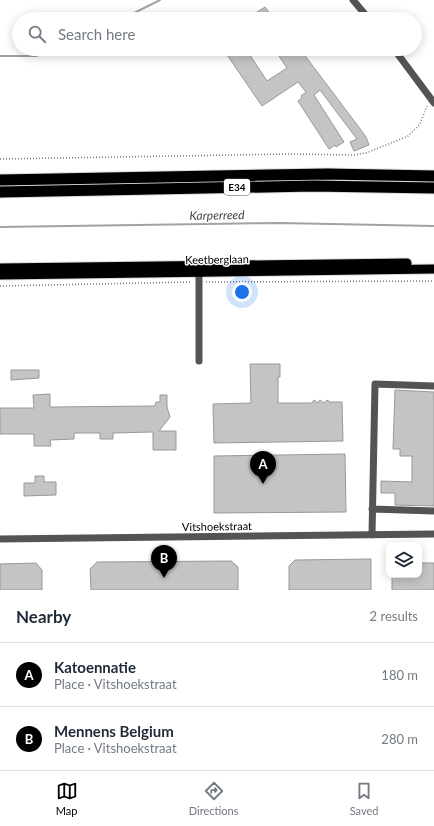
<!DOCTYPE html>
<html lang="en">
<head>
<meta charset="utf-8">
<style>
  :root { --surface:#fff; --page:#f6f6f7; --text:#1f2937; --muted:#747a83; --line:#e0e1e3; --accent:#000 }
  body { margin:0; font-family:Lato,sans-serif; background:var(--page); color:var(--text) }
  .controls { position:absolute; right:12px; bottom:12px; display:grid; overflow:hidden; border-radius:8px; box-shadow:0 2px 10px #0003 }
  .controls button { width:36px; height:36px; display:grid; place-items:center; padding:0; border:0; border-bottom:1px solid var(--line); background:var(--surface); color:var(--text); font:20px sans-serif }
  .you { position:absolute; left:242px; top:292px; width:14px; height:14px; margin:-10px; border:3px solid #fff; border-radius:50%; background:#1a73e8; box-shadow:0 0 0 6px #1a73e833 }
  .badge { display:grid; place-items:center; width:26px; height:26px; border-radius:50%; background:var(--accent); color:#fff; font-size:13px; font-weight:700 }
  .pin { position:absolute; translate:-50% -33px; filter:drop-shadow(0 1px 2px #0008) }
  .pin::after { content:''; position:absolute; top:21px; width:14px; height:12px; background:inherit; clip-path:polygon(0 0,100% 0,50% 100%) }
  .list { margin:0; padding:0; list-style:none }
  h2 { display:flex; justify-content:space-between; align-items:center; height:52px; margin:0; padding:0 16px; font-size:17px }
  h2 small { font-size:13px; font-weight:400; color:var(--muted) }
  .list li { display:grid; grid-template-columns:26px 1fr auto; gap:12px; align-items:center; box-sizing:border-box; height:64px; padding:0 16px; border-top:1px solid var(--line) }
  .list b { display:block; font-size:15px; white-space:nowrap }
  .list p { margin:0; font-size:13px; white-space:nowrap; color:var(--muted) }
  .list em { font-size:13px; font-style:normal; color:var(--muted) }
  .icon { flex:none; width:22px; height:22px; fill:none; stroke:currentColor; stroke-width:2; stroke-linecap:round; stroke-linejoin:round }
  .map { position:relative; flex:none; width:434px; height:590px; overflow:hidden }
  .search { position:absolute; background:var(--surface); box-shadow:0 2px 10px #0003; left:12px; right:12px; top:12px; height:44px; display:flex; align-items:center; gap:10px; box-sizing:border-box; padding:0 14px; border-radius:22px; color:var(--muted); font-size:15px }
  .sheet { height:180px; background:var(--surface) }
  nav { display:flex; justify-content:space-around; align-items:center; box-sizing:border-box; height:56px; border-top:1px solid var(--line); background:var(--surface); font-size:11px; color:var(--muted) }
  nav a { display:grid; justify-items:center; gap:2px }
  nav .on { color:var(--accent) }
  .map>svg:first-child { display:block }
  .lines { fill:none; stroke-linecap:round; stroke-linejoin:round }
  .stream { stroke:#a2a2a2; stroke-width:2 }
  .building { fill:#c4c4c4; stroke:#989898 }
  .major-casing { stroke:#dbdbdb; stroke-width:11 }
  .highway-casing { stroke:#dbdbdb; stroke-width:13 }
  .path { stroke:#767676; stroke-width:1.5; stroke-dasharray:1 2; stroke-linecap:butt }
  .minor { stroke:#545454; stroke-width:7 }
  .major { stroke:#000; stroke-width:9 }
  .highway { stroke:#000; stroke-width:11 }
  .labels { text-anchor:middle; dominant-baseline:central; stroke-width:3; stroke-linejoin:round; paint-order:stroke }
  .shield { fill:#fff; stroke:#4c4c4c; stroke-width:1 }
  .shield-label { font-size:10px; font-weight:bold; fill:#000 }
  .street-label { font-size:11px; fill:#000; stroke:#fff }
  .water-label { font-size:12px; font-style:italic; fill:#434343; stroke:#fff }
</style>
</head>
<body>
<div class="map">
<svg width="434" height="590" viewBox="0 0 434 590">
  <rect width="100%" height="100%" fill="#fff"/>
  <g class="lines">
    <path class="stream" d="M122 19 160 0
      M0 56H36L56 49
      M0 227 280 223 434 226"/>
  </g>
  <path class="building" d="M265 7 274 19H258L254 14Z
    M223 49H246L267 81 287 68 279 56 289 49H300L358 126 366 137 369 145 354 151 350 142 357 139 320 90 314 95 344 142 336 147 335 145 329 149 298 101 302 98 301 96 306 92 298 82 262 106Z
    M250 364H280V377H278V403H312L314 400 318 403 320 400 324 403 327 400 330 402H342L343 441 214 443 213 404 251 403Z
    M11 370H39V378L11 380Z
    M395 390 434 392V506L395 505V493H381V481L412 482V456H400V449H393Z
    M50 394V407L155 406 156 402H160V395H167V407L170 417 159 431H176V450H153V432L113 433V439H100V433H74V439L50 440 51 446H34V434H0V408H34L33 395Z
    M345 454 346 512 214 513V456Z
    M35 476H44V482H56V495L24 496V483H35Z
    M371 559V590H289V566L295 560Z
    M231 561 238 567V590H91L90 569 97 562Z
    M36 563 42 570V590H0V564Z
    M419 563H434V590H392V575H419Z"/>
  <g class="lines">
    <g class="major-casing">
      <path id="major" d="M0 268 407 263
        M0 275 434 269"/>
    </g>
    <g class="highway-casing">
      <path id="highway" d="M0 180 327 174 434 176
        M0 192 313 186 434 188"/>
    </g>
    <path class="path" d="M0 159 290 154 354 155 366 153 408 136 420 124 427 106
      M206 282 434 281
      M0 286 192 282"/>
    <path class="minor" d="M353 0 369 19
      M394 49 434 103
      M199 271V361
      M372 509 434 511
      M372 535 375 384 434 386
      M0 539 434 534"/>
    <use href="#major" class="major"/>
    <use href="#highway" class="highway"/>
  </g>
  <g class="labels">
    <rect class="shield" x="224" y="179" width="26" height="16" rx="3"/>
    <g class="shield-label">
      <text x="237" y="187">E34</text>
    </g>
    <g class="street-label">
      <text transform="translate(217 259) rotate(-1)">Keetberglaan</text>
      <text transform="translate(217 526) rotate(-1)">Vitshoekstraat</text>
    </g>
    <g class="water-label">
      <text transform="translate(217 215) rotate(-1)">Karperreed</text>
    </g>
  </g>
</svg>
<div class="controls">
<button><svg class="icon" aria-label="layers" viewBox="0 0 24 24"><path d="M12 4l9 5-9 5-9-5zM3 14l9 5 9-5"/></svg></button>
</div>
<div class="you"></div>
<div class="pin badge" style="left:263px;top:484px">A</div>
<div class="pin badge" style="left:164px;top:578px">B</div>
<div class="search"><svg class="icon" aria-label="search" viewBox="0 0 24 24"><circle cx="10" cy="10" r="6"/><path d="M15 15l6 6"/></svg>Search here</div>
</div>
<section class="sheet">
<h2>Nearby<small>2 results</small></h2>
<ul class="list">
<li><span class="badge">A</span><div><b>Katoennatie</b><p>Place · Vitshoekstraat</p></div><em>180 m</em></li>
<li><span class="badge">B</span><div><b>Mennens Belgium</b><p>Place · Vitshoekstraat</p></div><em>280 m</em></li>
</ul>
</section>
<nav>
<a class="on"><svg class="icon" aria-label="map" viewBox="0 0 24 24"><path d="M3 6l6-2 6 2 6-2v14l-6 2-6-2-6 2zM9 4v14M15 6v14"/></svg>Map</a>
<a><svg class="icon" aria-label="directions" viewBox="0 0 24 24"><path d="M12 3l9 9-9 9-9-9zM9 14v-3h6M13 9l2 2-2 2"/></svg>Directions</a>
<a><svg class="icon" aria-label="saved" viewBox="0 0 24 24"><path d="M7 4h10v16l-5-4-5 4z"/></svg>Saved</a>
</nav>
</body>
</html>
